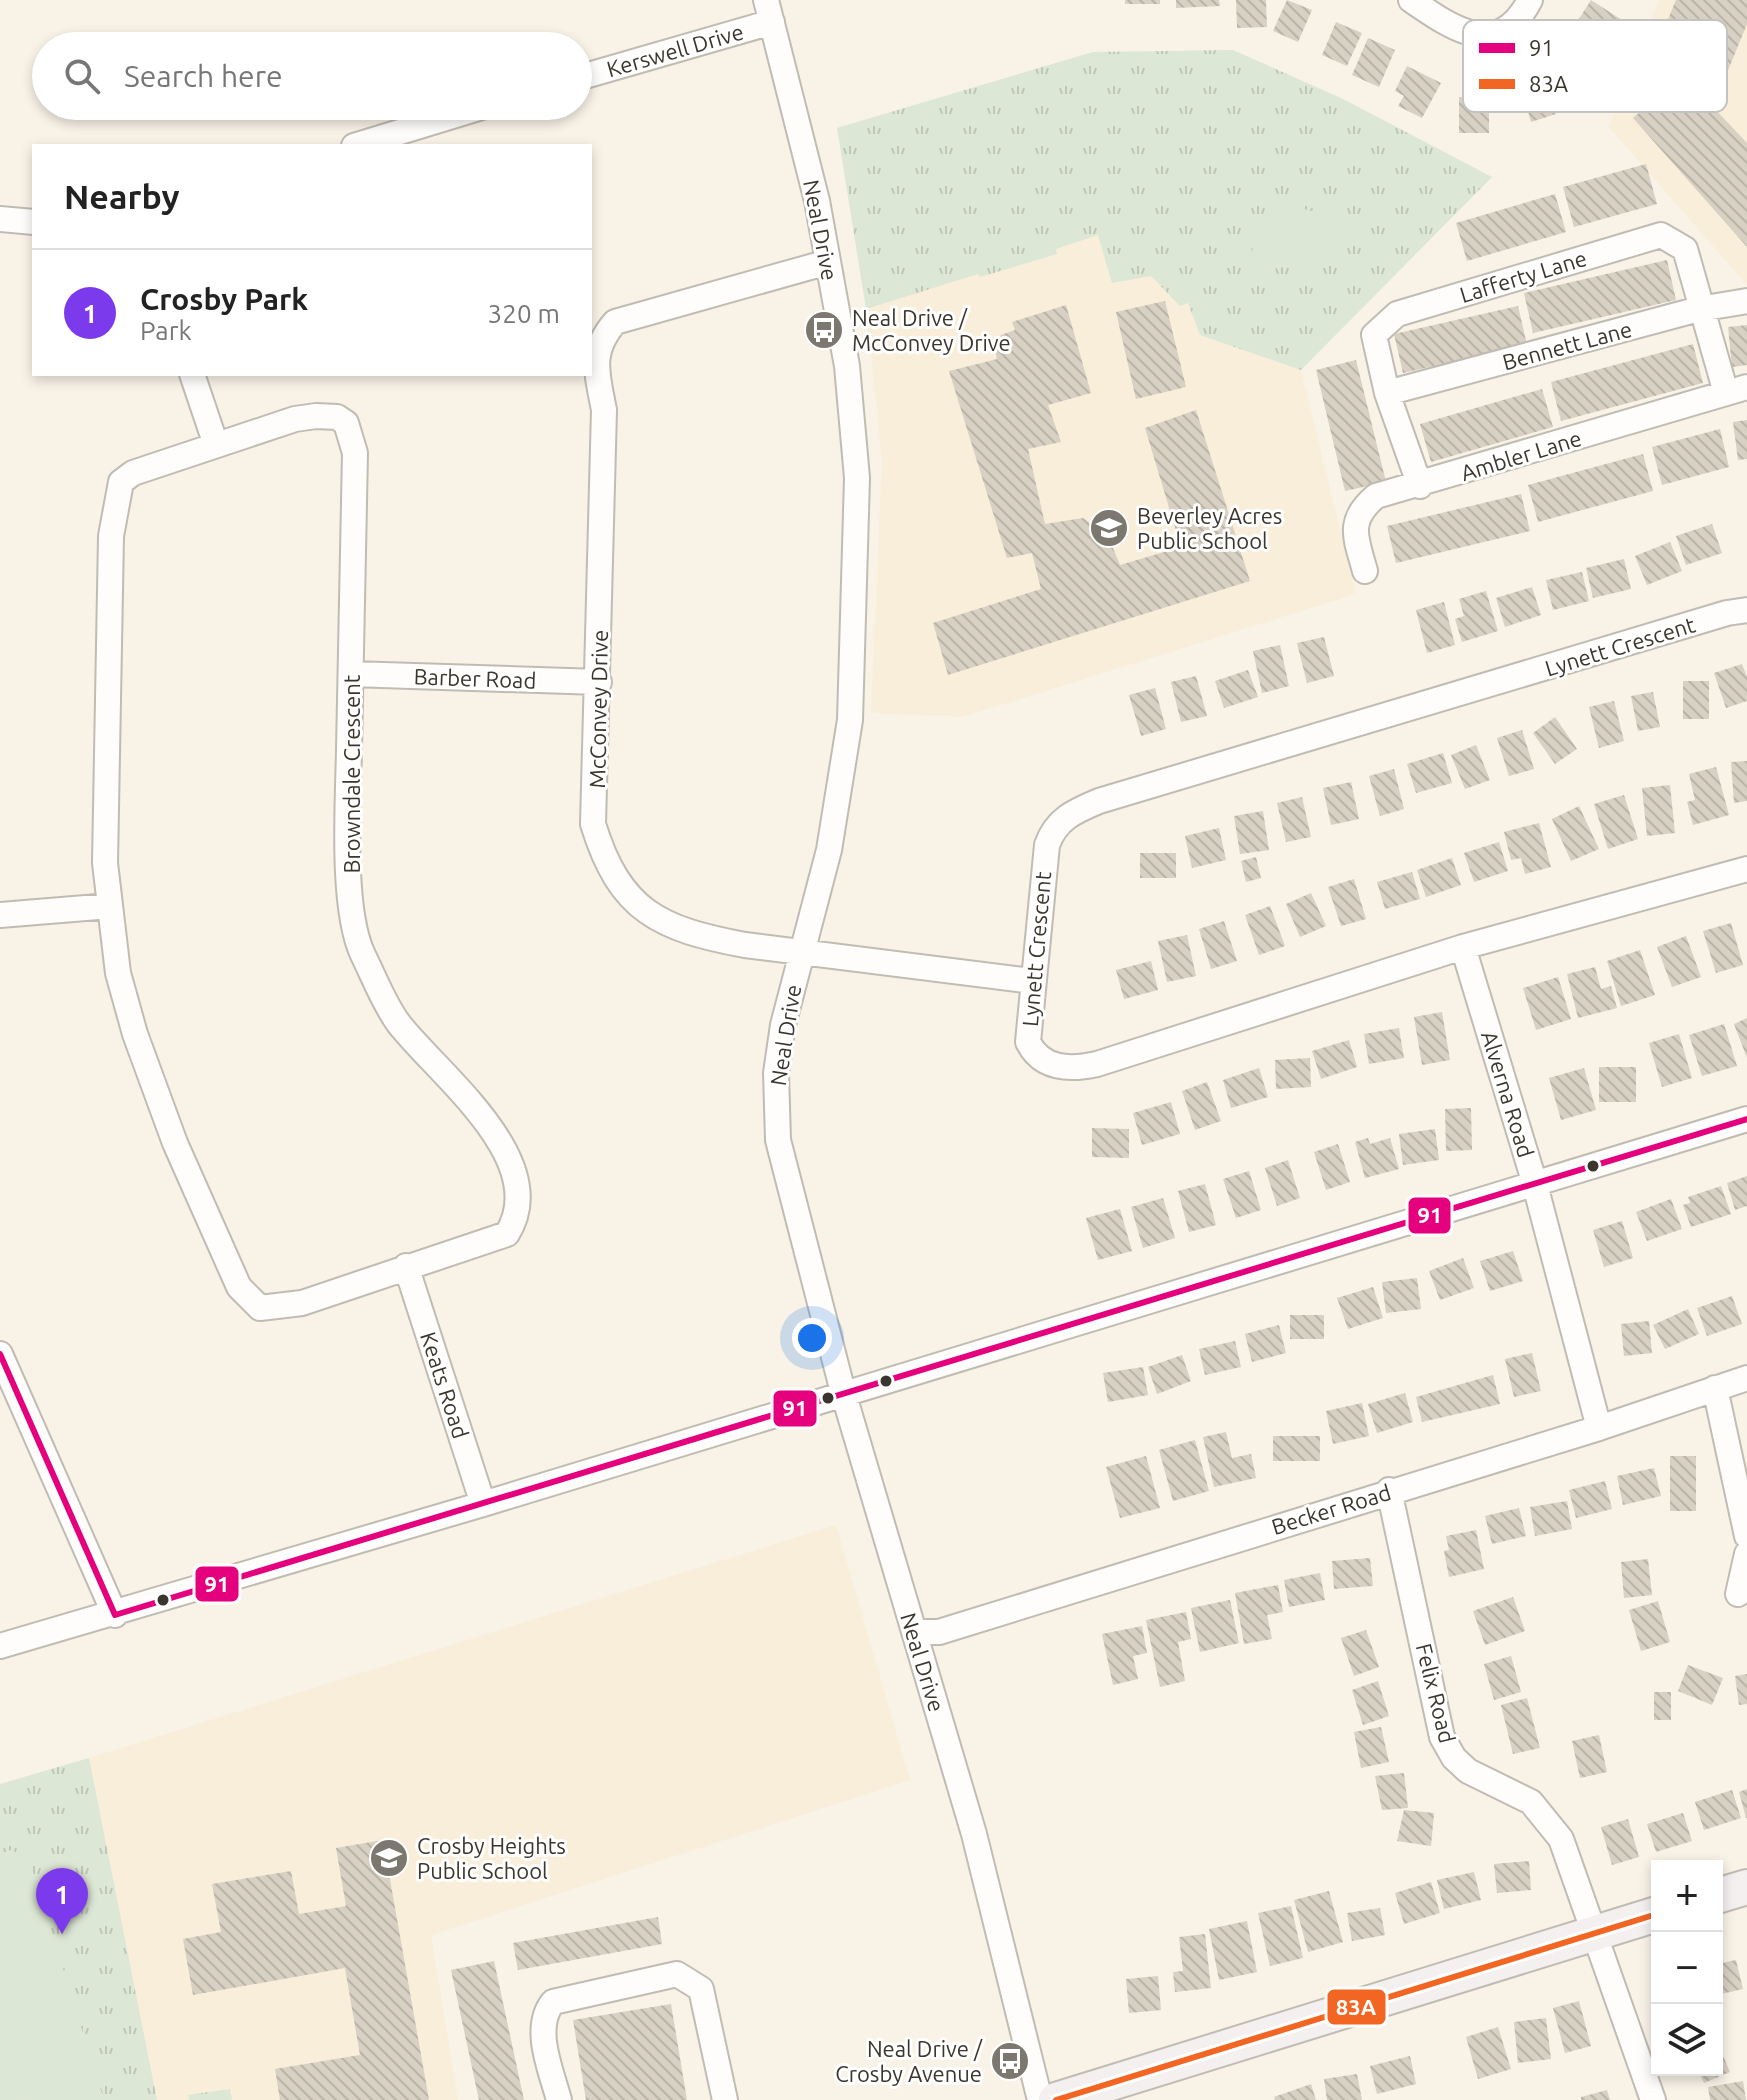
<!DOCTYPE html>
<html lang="en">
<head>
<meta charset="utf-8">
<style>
  :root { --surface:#fff; --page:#f2f2f2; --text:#222; --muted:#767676; --line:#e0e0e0; --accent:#7c3aed }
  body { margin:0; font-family:Ubuntu,sans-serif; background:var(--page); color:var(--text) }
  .controls { position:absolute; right:24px; bottom:24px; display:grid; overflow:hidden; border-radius:0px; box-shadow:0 4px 12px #0003 }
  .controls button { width:72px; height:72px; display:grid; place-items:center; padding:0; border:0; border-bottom:2px solid var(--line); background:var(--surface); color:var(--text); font:40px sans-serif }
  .you { position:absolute; left:812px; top:1338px; width:28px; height:28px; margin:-20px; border:6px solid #fff; border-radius:50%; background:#1a73e8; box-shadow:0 0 0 12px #1a73e833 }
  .badge { display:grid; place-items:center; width:52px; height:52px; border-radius:50%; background:var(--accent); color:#fff; font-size:26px; font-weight:700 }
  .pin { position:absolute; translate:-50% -66px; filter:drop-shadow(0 2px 4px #0008) }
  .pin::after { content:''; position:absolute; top:42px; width:28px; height:24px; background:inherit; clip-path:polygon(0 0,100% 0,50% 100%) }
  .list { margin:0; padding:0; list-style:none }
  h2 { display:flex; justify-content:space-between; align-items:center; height:104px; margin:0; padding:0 32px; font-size:34px }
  h2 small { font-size:26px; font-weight:400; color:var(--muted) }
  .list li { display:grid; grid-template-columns:52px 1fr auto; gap:24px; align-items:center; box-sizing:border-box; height:128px; padding:0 32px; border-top:2px solid var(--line) }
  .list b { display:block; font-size:30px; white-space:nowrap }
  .list p { margin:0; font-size:26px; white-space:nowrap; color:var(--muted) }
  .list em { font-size:26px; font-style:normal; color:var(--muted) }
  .icon { flex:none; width:44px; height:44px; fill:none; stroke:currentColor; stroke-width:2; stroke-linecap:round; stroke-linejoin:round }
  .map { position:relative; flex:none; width:1747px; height:2100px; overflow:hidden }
  .search { position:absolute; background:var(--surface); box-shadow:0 4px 12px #0003; left:32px; top:32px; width:560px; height:88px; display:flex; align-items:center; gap:20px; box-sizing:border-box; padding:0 28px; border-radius:44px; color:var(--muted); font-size:30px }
  .panel { position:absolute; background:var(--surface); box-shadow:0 4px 12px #0003; left:32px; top:144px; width:560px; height:232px; border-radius:0px }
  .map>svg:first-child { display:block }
  .built { fill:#f8eeda }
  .park { fill:url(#park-tufts) }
  .garden { fill:#dde7d5 }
  .building { fill:url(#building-back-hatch) }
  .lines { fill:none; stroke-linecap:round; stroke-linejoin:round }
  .street-casing { stroke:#c0bcb3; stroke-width:28 }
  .secondary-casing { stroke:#c0bcb3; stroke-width:38 }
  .street { stroke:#fefdfb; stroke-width:24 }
  .secondary { stroke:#f5f0f0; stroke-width:34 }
  .bus-1-casing { stroke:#fff; stroke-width:12 }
  .bus-2-casing { stroke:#fff; stroke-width:12 }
  .bus-1 { stroke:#e5007d; stroke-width:6 }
  .bus-2 { stroke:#f26522; stroke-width:6 }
  .bus-dot { fill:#3a362e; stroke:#fff; stroke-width:3 }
  .labels { text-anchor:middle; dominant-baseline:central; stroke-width:6; stroke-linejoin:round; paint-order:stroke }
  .street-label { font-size:22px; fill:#3a362e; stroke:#fff }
  .poi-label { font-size:22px; fill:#3a362e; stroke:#fff; text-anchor:start }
  .key { fill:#fff; stroke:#c4c3c0; stroke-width:2 }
  .key-label { font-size:22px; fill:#3a362e }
  .line-badge { stroke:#fff; stroke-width:3 }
  .badge-label { font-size:22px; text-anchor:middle; font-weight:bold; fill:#fff }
</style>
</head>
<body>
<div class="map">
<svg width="1747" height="2100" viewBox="0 0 1747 2100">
  <defs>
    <pattern id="park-tufts" width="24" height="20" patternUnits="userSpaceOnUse" patternTransform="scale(2)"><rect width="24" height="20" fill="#dde7d5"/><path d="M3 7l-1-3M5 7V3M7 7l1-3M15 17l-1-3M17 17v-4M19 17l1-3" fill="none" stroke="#bec7b7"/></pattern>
    <pattern id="building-back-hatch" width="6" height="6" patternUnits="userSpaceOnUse" patternTransform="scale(2)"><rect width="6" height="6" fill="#d8d0c3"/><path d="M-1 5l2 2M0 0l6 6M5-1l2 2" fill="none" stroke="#bab3a8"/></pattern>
  </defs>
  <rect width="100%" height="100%" fill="#f8f2e7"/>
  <path class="built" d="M1659 0H1747V285L1609 127Z
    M1098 235 1151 275 1180 305 1188 303 1200 335 1301 370 1356 594 962 717 871 713 882 461 866 309Z
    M836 1525 910 1780 431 1935 458 2100H157L89 1758Z"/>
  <path class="park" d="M1233 50 1343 99 1492 177 1301 370 1200 335 1188 303 1180 306 1151 276 1112 283 1098 235 1056 249 1057 254 980 277 978 274 866 309 837 128 1093 52Z
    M89 1758 157 2100H0V1784Z
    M230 2089 232 2100H189L188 2095Z"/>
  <path class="garden" d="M1281 202 1311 211 1329 210 1342 221V238L1299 265 1271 269 1252 253 1255 220Z
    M11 1850 29 1859 103 2097 0 2100V1854Z"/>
  <path class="building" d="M1125 0H1160V4H1125Z
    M1176 0H1219L1220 6 1176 8Z
    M1236 0H1266L1267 27 1237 28Z
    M1287 0 1312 10 1298 42 1273 31Z
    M1591 0 1625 22 1612 44 1577 22Z
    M1676 0H1747V24L1713 107 1747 143V247L1633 118 1642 110 1635 103 1649 91 1656 98 1668 70 1649 65Z
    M1336 22 1362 33 1347 66 1322 55Z
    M1368 38 1395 50 1379 87 1352 75Z
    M1407 66 1441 83 1422 118 1398 106 1404 96 1395 91Z
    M1546 80 1556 114 1531 122 1521 87Z
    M1459 97H1489V133H1459Z
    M1646 164 1657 204 1574 227 1563 187Z
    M1555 194 1566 232 1467 261 1456 223Z
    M1667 260 1676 300 1533 333 1524 293Z
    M1165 301 1186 387 1136 399 1116 312Z
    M1066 305 1091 393 1048 405 1061 442 1028 449 1045 524 1083 518 1108 536 1120 565 1181 547 1145 428 1196 410 1250 581 948 675 933 623 1041 589 1032 553 1007 558 949 371 997 359 994 345 1001 335 1015 330 1012 322Z
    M1518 306 1527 345 1403 373 1394 334Z
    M1747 325V365L1732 367 1728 327Z
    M1693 344 1703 383 1561 421 1551 382Z
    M1356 360 1386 482 1345 491 1316 370Z
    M1542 389 1553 427 1431 462 1420 424Z
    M1747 420V459L1738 460 1733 422Z
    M1720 429 1729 467 1662 485 1652 447Z
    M1643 454 1653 491 1538 522 1528 485Z
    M1521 494 1530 531 1396 563 1387 526Z
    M1712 524 1722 553 1686 565 1676 536Z
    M1670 542 1682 571 1647 585 1635 556Z
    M1624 559 1631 589 1593 598 1586 568Z
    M1582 572 1589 601 1553 610 1546 580Z
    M1532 587 1541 615 1505 627 1496 598Z
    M1486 591 1498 631 1462 642 1455 619 1464 616 1459 599Z
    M1444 602 1455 645 1427 653 1416 610Z
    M1324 637 1334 676 1307 683 1297 643Z
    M1280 645 1289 686 1262 693 1253 651Z
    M1742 664 1747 677V701L1726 708 1714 673Z
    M1248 670 1258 697 1224 708 1215 681Z
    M1196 676 1207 716 1181 722 1171 682Z
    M1683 681H1709V719H1683Z
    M1155 688 1166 729 1141 736 1129 695Z
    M1653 692 1660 727 1638 731 1631 696Z
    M1614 701 1624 741 1599 748 1589 707Z
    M1555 717 1577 749 1555 764 1533 733Z
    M1522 730 1534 769 1509 776 1497 738Z
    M1476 745 1490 780 1465 789 1451 755Z
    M1443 753 1452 783 1416 793 1407 764Z
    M1747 761V801L1734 803 1731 762Z
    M1716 767 1729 815 1693 825 1687 802 1695 800 1689 774Z
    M1394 769 1404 809 1380 816 1369 776Z
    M1351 782 1359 819 1331 825 1323 788Z
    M1670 785 1675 833 1647 836 1642 788Z
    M1624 795 1638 839 1608 849 1594 804Z
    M1302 797 1311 837 1286 842 1277 803Z
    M1579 806 1599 849 1571 861 1552 819Z
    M1263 811 1269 850 1240 854 1234 816Z
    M1539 823 1551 867 1525 874 1521 858 1511 860 1504 832Z
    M1219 828 1226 860 1192 868 1185 836Z
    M1499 842 1508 871 1474 882 1464 853Z
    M1140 853H1176V878H1140Z
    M1256 857 1261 878 1246 882 1241 861Z
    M1452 858 1461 885 1426 897 1417 870Z
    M1412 872 1420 899 1385 909 1377 882Z
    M1354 879 1366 919 1341 926 1328 887Z
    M1311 893 1326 926 1300 937 1286 904Z
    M1270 906 1285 946 1259 955 1245 915Z
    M1224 921 1237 961 1211 969 1199 929Z
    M1731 923 1743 965 1716 973 1703 931Z
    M1187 935 1196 976 1167 982 1158 941Z
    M1686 936 1701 977 1672 987 1657 947Z
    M1640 950 1655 995 1621 1006 1607 961Z
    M1151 961 1158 990 1124 999 1116 970Z
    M1595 967 1601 989 1611 986 1617 1008 1578 1018 1567 974Z
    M1558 977 1571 1019 1536 1030 1523 988Z
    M1442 1012 1450 1060 1422 1065 1414 1017Z
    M1747 1018V1058L1734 1024Z
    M1724 1024 1737 1066 1702 1076 1689 1035Z
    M1399 1028 1404 1058 1369 1064 1364 1034Z
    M1679 1034 1692 1078 1662 1087 1649 1043Z
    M1349 1040 1357 1067 1321 1079 1312 1051Z
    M1310 1058 1311 1087 1276 1089 1275 1060Z
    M1599 1067H1636V1102H1599Z
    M1259 1068 1268 1097 1231 1108 1223 1080Z
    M1584 1068 1596 1110 1561 1120 1549 1078Z
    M1207 1082 1221 1121 1195 1130 1182 1091Z
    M1171 1102 1180 1134 1142 1145 1133 1113Z
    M1471 1108 1472 1150 1446 1151 1445 1109Z
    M1092 1128 1129 1129V1158L1092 1157Z
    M1435 1129 1439 1160 1403 1165 1399 1134Z
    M1368 1138 1370 1144 1390 1138 1399 1169 1365 1178 1355 1142Z
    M1338 1144 1350 1182 1326 1190 1314 1152Z
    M1288 1160 1300 1198 1277 1206 1265 1168Z
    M1249 1171 1261 1210 1236 1218 1223 1179Z
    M1747 1176V1206L1735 1210 1727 1183Z
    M1205 1184 1216 1225 1189 1232 1178 1191Z
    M1721 1186 1731 1214 1691 1227 1683 1205 1690 1203 1688 1197Z
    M1163 1198 1175 1238 1143 1248 1131 1207Z
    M1671 1199 1682 1229 1647 1241 1636 1212Z
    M1120 1209 1132 1251 1098 1260 1086 1218Z
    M1622 1221 1633 1258 1604 1267 1593 1230Z
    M1513 1251 1523 1281 1490 1291 1480 1261Z
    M1463 1258 1474 1288 1440 1300 1429 1271Z
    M1417 1278 1421 1309 1386 1313 1382 1282Z
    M1373 1287 1383 1318 1348 1329 1337 1298Z
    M1732 1296 1742 1324 1707 1336 1697 1308Z
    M1688 1309 1699 1334 1665 1349 1653 1325Z
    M1290 1315H1324V1339H1290Z
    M1649 1321 1652 1353 1624 1356 1621 1324Z
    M1279 1325 1286 1353 1252 1362 1245 1334Z
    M1235 1341 1241 1367 1205 1375 1199 1349Z
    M1532 1353 1541 1391 1514 1397 1505 1359Z
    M1182 1355 1191 1381 1157 1394 1148 1367Z
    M1143 1367 1148 1395 1108 1402 1103 1373Z
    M1493 1375 1500 1404 1422 1422 1416 1397Z
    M1405 1393 1413 1422 1377 1433 1368 1404Z
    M1362 1403 1369 1436 1333 1444 1326 1411Z
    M1226 1432 1232 1458 1251 1454 1256 1478 1214 1487 1203 1437Z
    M1273 1436H1320V1461H1273Z
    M1195 1440 1209 1491 1173 1501 1159 1450Z
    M1146 1456 1160 1508 1120 1518 1106 1467Z
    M1670 1456H1696V1511H1670Z
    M1654 1468 1661 1496 1623 1505 1617 1476Z
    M1605 1481 1612 1509 1576 1518 1569 1490Z
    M1567 1501 1572 1529 1535 1536 1530 1507Z
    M1519 1508 1526 1536 1492 1544 1485 1516Z
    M1476 1530 1484 1569 1449 1577 1444 1551 1449 1550 1446 1536Z
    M1370 1558 1373 1586 1334 1589 1332 1561Z
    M1648 1559 1652 1595 1624 1598 1621 1562Z
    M1320 1573 1325 1600 1289 1607 1284 1580Z
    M1278 1585 1283 1612 1267 1615 1272 1639 1244 1644 1235 1593Z
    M1513 1597 1525 1631 1485 1645 1473 1611Z
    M1230 1600 1239 1643 1200 1652 1191 1608Z
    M1658 1601 1670 1642 1641 1651 1629 1610Z
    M1186 1612 1191 1639 1178 1642 1185 1681 1160 1687 1146 1620Z
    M1142 1626 1147 1653 1133 1656 1138 1679 1113 1685 1102 1634Z
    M1366 1630 1379 1667 1354 1676 1341 1638Z
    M1511 1656 1521 1692 1494 1700 1484 1664Z
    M1688 1665 1723 1678 1712 1705 1678 1691Z
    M1747 1674V1704L1739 1705 1735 1676Z
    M1378 1681 1389 1716 1363 1725 1352 1690Z
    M1654 1692H1671V1720H1654Z
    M1527 1698 1540 1748 1513 1754 1501 1705Z
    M1381 1727 1389 1762 1361 1768 1354 1732Z
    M1599 1735 1607 1772 1580 1778 1572 1741Z
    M1404 1773 1408 1808 1382 1810 1375 1776Z
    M1747 1789V1818H1746L1739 1792Z
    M1732 1790 1741 1818 1704 1830 1695 1802Z
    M1404 1810 1434 1813 1431 1846 1397 1841Z
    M1683 1813 1692 1841 1656 1852 1647 1824Z
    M1628 1819 1639 1857 1612 1865 1601 1827Z
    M383 1840 429 2100H280L275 2069 360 2055 345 1968 193 1995 183 1939 221 1932 212 1884 291 1871 299 1914 346 1906 336 1848Z
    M1529 1861 1531 1890 1497 1893 1494 1864Z
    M1474 1872 1481 1900 1444 1909 1437 1880Z
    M1431 1882 1440 1913 1404 1924 1395 1893Z
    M1329 1891 1343 1942 1308 1952 1294 1900Z
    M1291 1906 1303 1958 1270 1966 1258 1913Z
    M1380 1908 1385 1935 1352 1941 1347 1913Z
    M658 1917 662 1944 518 1970 513 1943Z
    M1247 1921 1257 1972 1219 1980 1209 1929Z
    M1205 1934 1211 1988 1175 1992 1173 1972 1183 1971 1179 1937Z
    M1736 1960 1743 1989 1717 1995V1964Z
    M494 1961 524 2100H479L451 1970Z
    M1158 1976 1161 2010 1129 2013 1126 1979Z
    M1579 2001 1591 2046 1565 2053 1553 2008Z
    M671 2004 687 2100H586L573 2020Z
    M1546 2018 1551 2059 1518 2063 1514 2022Z
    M1498 2027 1511 2069 1478 2079 1466 2037Z
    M1717 2042 1730 2072 1704 2083 1698 2070H1717Z
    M1410 2056 1416 2084 1377 2094 1370 2066Z
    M1357 2074 1362 2100H1327L1324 2079Z
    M1743 2081 1746 2100H1710L1708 2087Z
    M1311 2084 1316 2100H1275L1274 2097Z
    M1607 2090 1610 2100H1581V2097Z"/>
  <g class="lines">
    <g class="street-casing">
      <path id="street" d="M766 0 817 201 847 366 857 478 850 720 829 850 783 1025 776 1073 778 1140 843 1392 974 1834 1040 2100
        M1411 0C1453 29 1498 61 1530 0
        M578 78 772 22
        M354 146 485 106
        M0 219 34 222
        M828 262 615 322C589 352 597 373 604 410L593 824C620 912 660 929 745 945L1032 981
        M192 374 216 445
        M1387 393 1699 309 1747 301
        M316 416 337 417 346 423 355 453C353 552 351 651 349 750 348 802 341 909 363 955 374 977 384 1004 399 1024 439 1075 553 1161 507 1234L302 1303 260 1308 239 1287 175 1143 135 1034 118 973 105 863 111 536 121 482 133 473 295 419Z
        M1420 486 1387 393 1374 335 1397 314 1661 235 1685 249 1726 393
        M1365 571C1356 538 1346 521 1376 496L1747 387
        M1747 610 1727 613 1099 801C1075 811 1056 819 1047 845L1028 1042C1042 1070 1070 1070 1097 1064L1463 947 1747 869
        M351 674 599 682
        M0 915 110 906
        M1463 947 1534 1181 1599 1428
        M406 1266 483 1504
        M0 1354 115 1615
        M1715 1388 1747 1536
        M1389 1490 1442 1737 1454 1758 1468 1771 1531 1802 1561 1839 1653 2100
        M1738 1594 1747 1554
        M914 1632H939L1599 1428 1747 1378
        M0 1646 483 1504 1747 1119
        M559 2100C551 2070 532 2028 553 2002L677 1974 701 1989 725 2100"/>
    </g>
    <g class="secondary-casing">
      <path id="secondary" d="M1717 1896 1747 1887
        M1056 2100 1657 1914"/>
    </g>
    <use href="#street" class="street"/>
    <use href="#secondary" class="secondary"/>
    <g class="bus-1-casing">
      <path id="bus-1" d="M0 1354 115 1615 1747 1119"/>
    </g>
    <g class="bus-2-casing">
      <path id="bus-2" d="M1056 2100 1657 1914"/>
    </g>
    <use href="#bus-1" class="bus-1"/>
    <use href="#bus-2" class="bus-2"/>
  </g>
  <defs>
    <g id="bus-disc" transform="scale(2)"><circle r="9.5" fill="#7c786f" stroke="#fff"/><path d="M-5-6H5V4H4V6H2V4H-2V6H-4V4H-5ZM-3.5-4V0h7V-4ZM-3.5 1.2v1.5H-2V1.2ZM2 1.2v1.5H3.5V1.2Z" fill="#fff"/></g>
    <g id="school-disc" transform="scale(2)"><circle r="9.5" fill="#7c786f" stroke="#fff"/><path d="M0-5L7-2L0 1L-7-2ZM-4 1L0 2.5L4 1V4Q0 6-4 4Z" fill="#fff"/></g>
  </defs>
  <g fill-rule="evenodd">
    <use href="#bus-disc" x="824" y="330"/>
    <use href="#school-disc" x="1109" y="528"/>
    <use href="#school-disc" x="389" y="1858"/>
    <use href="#bus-disc" x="1010" y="2061"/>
  </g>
  <g class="bus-dot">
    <circle cx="1593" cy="1166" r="7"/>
    <circle cx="886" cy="1381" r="7"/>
    <circle cx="828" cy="1398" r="7"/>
    <circle cx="163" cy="1600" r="7"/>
  </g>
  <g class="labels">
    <g class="street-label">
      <text transform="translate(675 50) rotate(-16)">Kerswell Drive</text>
      <text transform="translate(821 230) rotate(79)">Neal Drive</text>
      <text transform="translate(1523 276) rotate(-17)">Lafferty Lane</text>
      <text transform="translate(1567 345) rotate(-15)">Bennett Lane</text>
      <text transform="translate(1521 455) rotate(-17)">Ambler Lane</text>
      <text transform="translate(1620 646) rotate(-17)">Lynett Crescent</text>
      <text transform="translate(475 678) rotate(2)">Barber Road</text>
      <text transform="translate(598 709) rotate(-89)">McConvey Drive</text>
      <text transform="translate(351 774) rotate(-90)">Browndale Crescent</text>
      <text transform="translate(1036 949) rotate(-85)">Lynett Crescent</text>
      <text transform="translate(785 1035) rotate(-81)">Neal Drive</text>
      <text transform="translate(1508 1094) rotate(73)">Alverna Road</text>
      <text transform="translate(445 1385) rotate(72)">Keats Road</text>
      <text transform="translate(1331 1509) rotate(-17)">Becker Road</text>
      <text transform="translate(923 1662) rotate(73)">Neal Drive</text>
      <text transform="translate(1436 1693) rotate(76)">Felix Road</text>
    </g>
    <g class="poi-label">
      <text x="852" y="317">Neal Drive /<tspan x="852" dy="25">McConvey Drive</tspan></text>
      <text x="1137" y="515">Beverley Acres<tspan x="1137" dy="25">Public School</tspan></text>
      <text x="417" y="1845">Crosby Heights<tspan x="417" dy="25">Public School</tspan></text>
      <text x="982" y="2048" text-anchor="end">Neal Drive /<tspan x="982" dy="25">Crosby Avenue</tspan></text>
    </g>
  </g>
  <rect x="1463" y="20" width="264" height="92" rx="12" class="key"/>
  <rect x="1479" y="43" width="36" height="10" fill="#e5007d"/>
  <rect x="1479" y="79" width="36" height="10" fill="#f26522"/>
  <g class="key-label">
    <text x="1529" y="56">91</text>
    <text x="1529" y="92">83A</text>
  </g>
  <g class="line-badge">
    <rect x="1407" y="1196" width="45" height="39" rx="8" fill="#e5007d"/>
    <rect x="772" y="1389" width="46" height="39" rx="8" fill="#e5007d"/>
    <rect x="194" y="1565" width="46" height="38" rx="8" fill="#e5007d"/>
    <rect x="1326" y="1988" width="61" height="38" rx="8" fill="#f26522"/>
  </g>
  <g class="badge-label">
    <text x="1430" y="1223">91</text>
    <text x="795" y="1416">91</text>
    <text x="217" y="1592">91</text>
    <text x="1356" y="2015">83A</text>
  </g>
</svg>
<div class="controls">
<button>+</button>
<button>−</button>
<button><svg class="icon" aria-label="layers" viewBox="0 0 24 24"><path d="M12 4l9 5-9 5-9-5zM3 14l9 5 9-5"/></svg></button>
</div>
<div class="you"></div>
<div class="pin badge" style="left:62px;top:1934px">1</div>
<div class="search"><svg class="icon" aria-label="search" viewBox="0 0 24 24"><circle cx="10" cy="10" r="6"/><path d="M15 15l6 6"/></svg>Search here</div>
<section class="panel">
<h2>Nearby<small></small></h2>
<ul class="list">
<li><span class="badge">1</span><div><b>Crosby Park</b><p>Park</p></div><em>320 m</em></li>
</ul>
</section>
</div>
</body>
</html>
